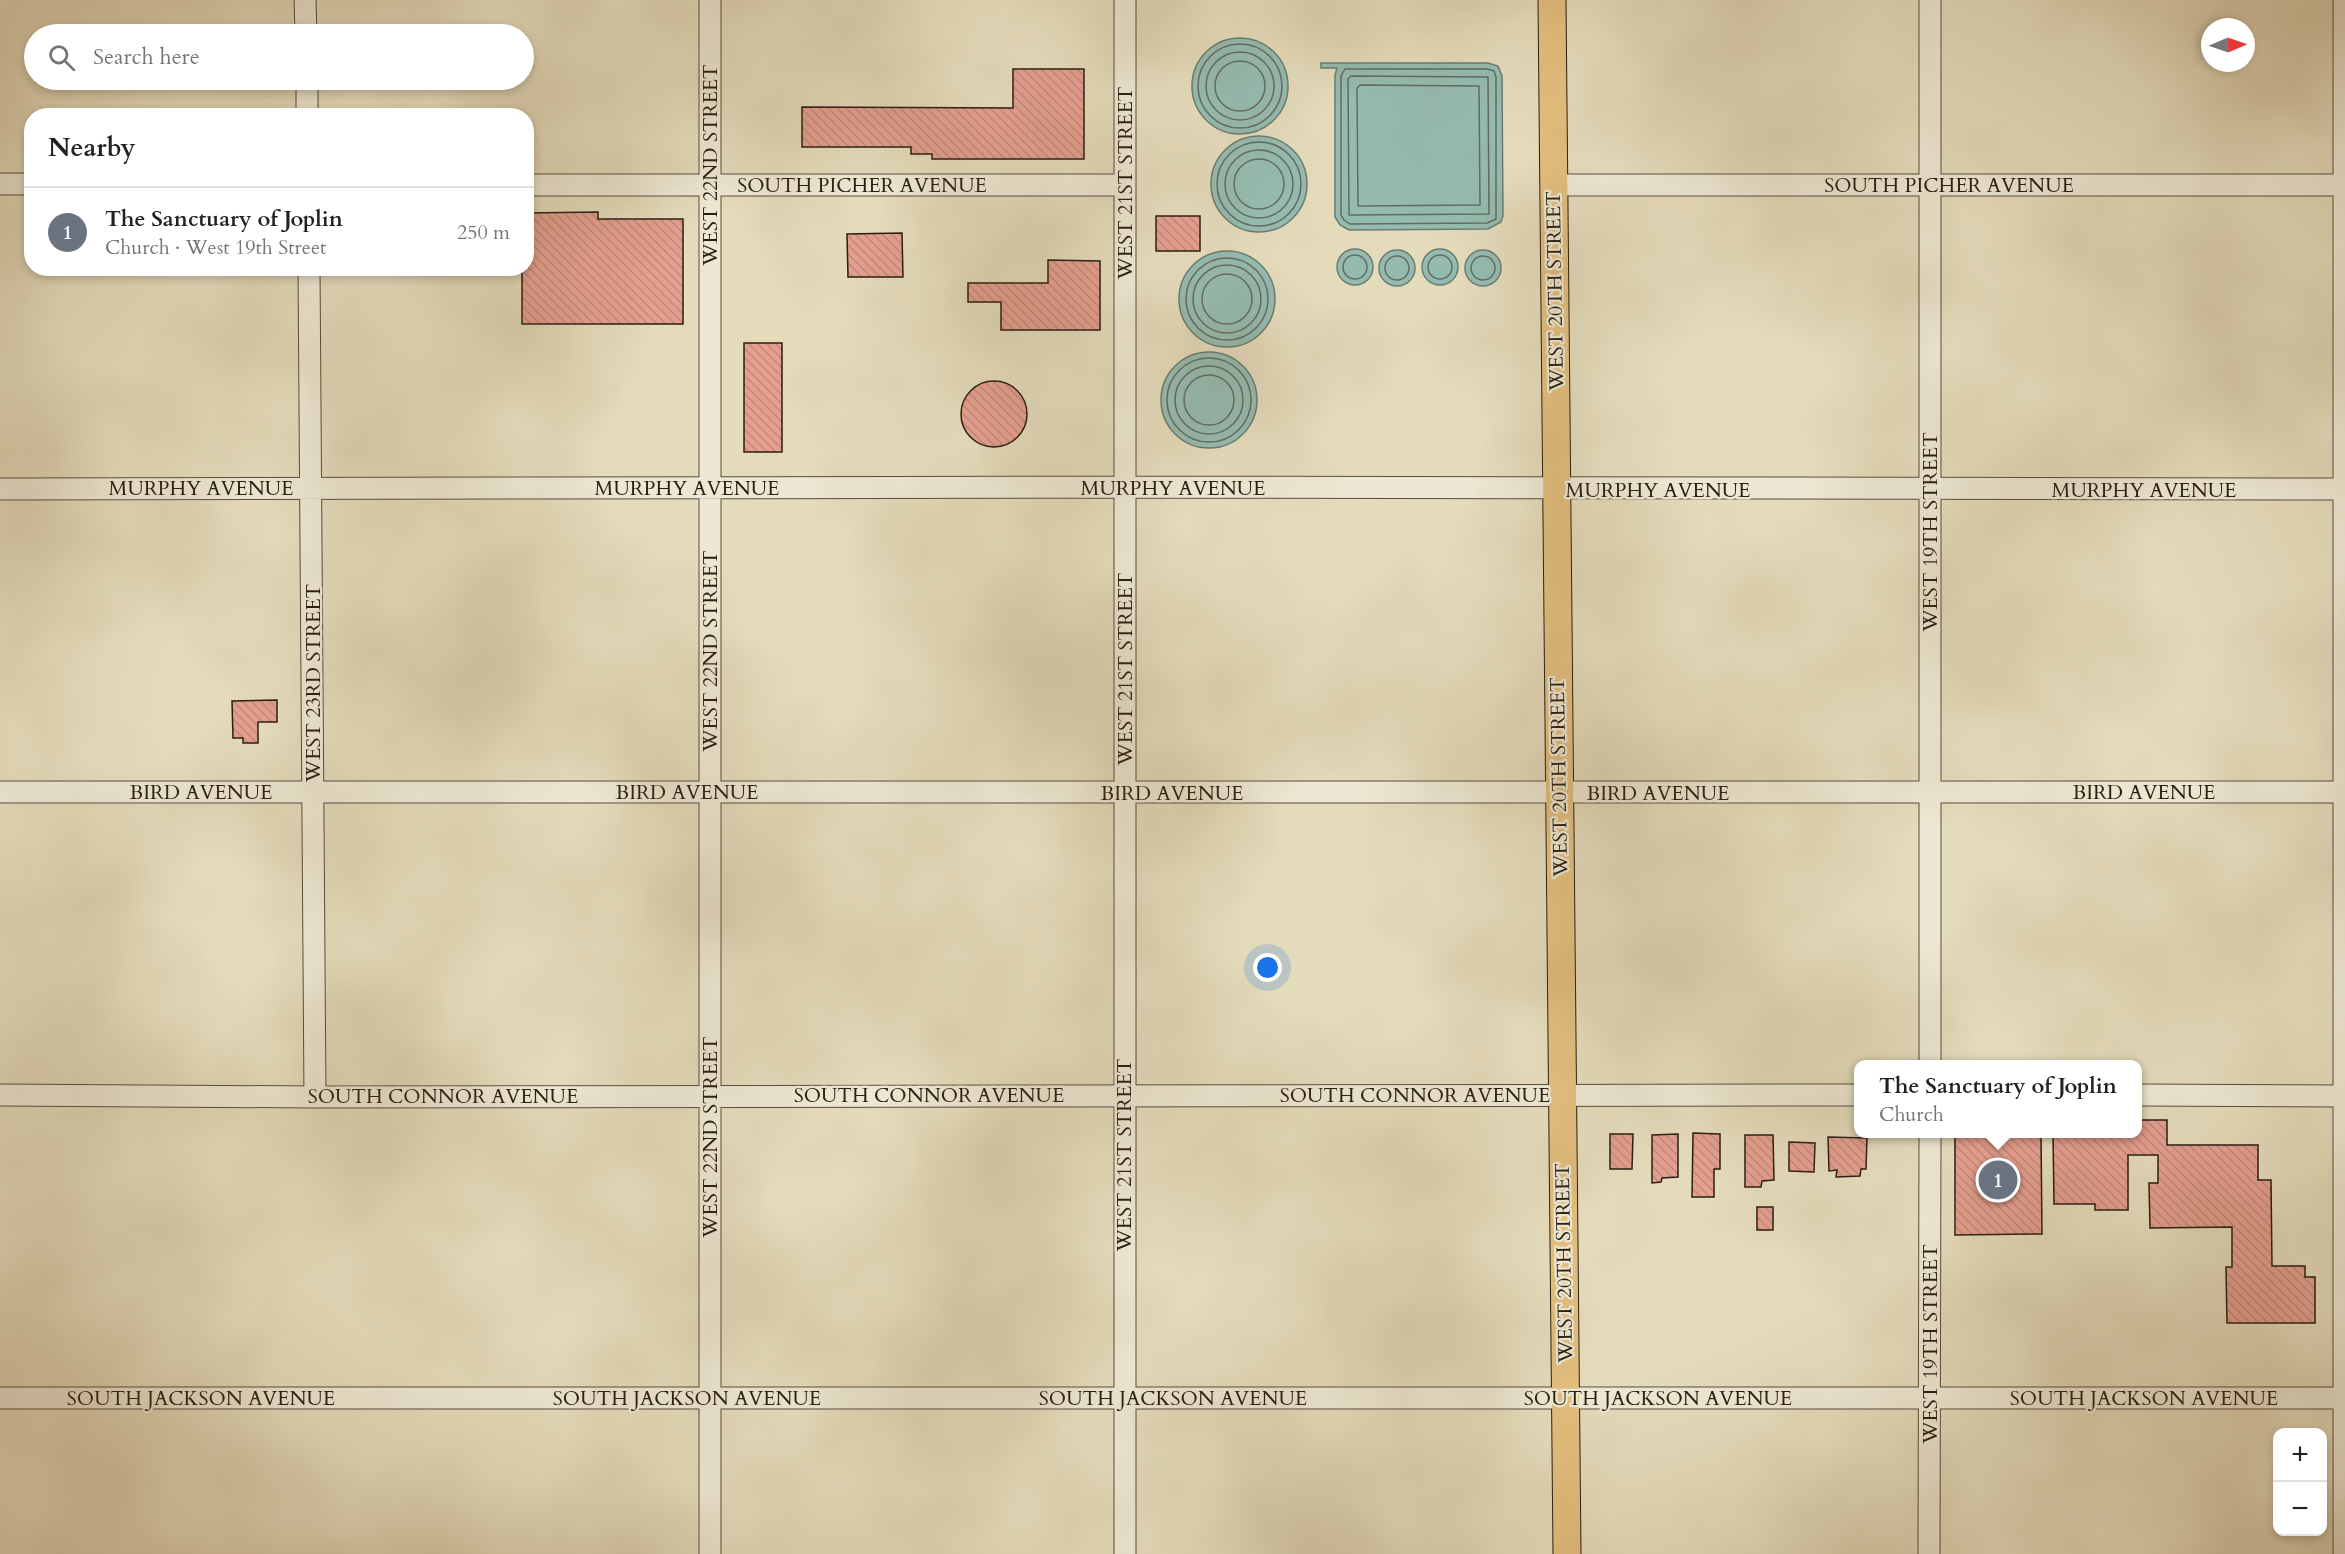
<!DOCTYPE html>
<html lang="en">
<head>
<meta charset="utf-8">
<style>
  :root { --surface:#fff; --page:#f6f6f6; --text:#202124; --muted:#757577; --line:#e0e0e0; --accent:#111827 }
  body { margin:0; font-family:Cardo,serif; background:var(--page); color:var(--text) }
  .controls { position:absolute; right:18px; bottom:18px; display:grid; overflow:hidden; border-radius:12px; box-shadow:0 3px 9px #0003 }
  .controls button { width:54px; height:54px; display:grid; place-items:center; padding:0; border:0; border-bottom:2px solid var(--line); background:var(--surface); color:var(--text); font:30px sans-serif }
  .compass { position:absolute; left:2201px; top:18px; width:54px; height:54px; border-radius:50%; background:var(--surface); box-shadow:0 3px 9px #0003; rotate:88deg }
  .you { position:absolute; left:1268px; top:968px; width:21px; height:21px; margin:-15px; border:4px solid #fff; border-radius:50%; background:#1a73e8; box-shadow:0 0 0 9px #1a73e833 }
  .badge { display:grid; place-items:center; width:39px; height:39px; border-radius:50%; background:var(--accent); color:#fff; font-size:20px; font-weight:700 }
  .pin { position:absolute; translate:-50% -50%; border:3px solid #fff; box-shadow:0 2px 6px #0006 }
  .popup { position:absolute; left:1854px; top:1060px; width:288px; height:78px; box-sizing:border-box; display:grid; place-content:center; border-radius:12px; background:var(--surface); filter:drop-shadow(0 2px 4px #0005); font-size:20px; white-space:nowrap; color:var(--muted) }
  .popup b { font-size:22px; color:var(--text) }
  .popup::after { content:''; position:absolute; left:50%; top:100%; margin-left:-12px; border:12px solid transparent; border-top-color:var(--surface) }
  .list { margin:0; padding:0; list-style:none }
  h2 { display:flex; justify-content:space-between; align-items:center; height:78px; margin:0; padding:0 24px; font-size:26px }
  h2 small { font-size:20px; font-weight:400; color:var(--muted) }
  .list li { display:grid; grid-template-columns:39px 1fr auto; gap:18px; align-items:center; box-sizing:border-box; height:90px; padding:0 24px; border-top:2px solid var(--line) }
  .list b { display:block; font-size:22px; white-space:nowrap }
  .list p { margin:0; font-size:20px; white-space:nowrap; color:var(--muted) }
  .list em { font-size:20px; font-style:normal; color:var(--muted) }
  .icon { flex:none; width:33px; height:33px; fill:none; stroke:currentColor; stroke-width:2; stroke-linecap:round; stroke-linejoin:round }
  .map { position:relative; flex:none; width:2345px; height:1554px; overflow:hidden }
  .search { position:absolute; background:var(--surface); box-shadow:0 3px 9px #0003; left:24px; top:24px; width:510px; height:66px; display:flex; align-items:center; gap:15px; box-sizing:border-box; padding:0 21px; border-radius:33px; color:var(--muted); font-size:22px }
  .panel { position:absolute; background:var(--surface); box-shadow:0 3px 9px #0003; left:24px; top:108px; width:510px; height:168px; border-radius:24px }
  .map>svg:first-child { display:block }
  .water { fill:#95bbb0; stroke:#6a7c71; stroke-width:1.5 }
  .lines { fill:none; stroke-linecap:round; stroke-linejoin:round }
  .shore { stroke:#606c61; stroke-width:1.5 }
  .building { fill:url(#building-back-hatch); stroke:#2a1e12; stroke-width:1.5 }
  .minor-casing { stroke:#584d3c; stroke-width:23 }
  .major-casing { stroke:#2a1e12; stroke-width:29 }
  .minor { stroke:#ede8d3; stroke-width:21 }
  .major { stroke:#e2be7e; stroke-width:27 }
  .labels { text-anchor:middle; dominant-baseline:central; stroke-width:4.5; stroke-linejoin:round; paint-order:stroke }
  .street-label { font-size:20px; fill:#2a1e12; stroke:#ede8d3 }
</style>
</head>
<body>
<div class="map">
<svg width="2345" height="1554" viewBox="0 0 2345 1554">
  <defs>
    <pattern id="building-back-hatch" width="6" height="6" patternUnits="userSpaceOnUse" patternTransform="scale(1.5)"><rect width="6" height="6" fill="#e49f8f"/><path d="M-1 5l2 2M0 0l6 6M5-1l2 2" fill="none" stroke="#c4887a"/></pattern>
  </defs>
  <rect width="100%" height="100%" fill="#e4dbbb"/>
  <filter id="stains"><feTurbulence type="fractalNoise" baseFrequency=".00333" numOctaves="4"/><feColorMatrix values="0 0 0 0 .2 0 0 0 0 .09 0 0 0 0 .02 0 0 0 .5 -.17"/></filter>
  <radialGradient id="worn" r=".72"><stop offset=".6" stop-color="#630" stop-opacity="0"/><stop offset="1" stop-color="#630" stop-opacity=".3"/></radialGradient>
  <path class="water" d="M1192 86a48 48 0 1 1 96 0a48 48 0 1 1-96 0Z
    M1321 63H1488L1498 66 1502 76 1503 216 1501 222 1488 229 1349 230 1340 225 1335 217V75L1337 68H1321Z
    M1211 184a48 48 0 1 1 96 0a48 48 0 1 1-96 0Z
    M1422 267a18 18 0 1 1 36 0a18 18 0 1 1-36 0Z
    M1337 267a18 18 0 1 1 36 0a18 18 0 1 1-36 0Z
    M1379 268a18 18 0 1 1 36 0a18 18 0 1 1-36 0Z
    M1465 268a18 18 0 1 1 36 0a18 18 0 1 1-36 0Z
    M1179 299a48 48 0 1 1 96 0a48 48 0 1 1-96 0Z
    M1161 400a48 48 0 1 1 96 0a48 48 0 1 1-96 0Z"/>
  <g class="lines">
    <path class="shore" d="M1198 86a42 42 0 1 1 84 0a42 42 0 1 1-84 0Z
      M1206 86a34 34 0 1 1 68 0a34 34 0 1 1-68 0Z
      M1215 86a25 25 0 1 1 50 0a25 25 0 1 1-50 0Z
      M1345 69H1487L1494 71 1496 77V219L1487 223 1350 224 1344 220 1341 215V76Z
      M1351 76 1488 77 1489 214 1349 215 1348 79Z
      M1360 85 1479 86 1480 205 1358 206 1357 88Z
      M1217 184a42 42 0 1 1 84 0a42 42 0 1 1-84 0Z
      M1225 184a34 34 0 1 1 68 0a34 34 0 1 1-68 0Z
      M1234 184a25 25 0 1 1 50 0a25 25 0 1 1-50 0Z
      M1428 267a12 12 0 1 1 24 0a12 12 0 1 1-24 0Z
      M1343 267a12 12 0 1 1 24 0a12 12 0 1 1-24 0Z
      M1385 268a12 12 0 1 1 24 0a12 12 0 1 1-24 0Z
      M1471 268a12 12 0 1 1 24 0a12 12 0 1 1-24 0Z
      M1186 299a41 41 0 1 1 82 0a41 41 0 1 1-82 0Z
      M1193 299a34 34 0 1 1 68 0a34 34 0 1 1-68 0Z
      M1202 299a25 25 0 1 1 50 0a25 25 0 1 1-50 0Z
      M1167 400a42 42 0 1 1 84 0a42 42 0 1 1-84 0Z
      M1175 400a34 34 0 1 1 68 0a34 34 0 1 1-68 0Z
      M1184 400a25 25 0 1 1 50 0a25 25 0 1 1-50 0Z"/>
  </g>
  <path class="building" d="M1013 69H1084V159H932V154H911V147H802V107L1013 108Z
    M598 212V219H683V324H522V268H526V213Z
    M1156 216H1200V251H1156Z
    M902 233 903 277H848L847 234Z
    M1048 260 1100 261V330H1001V302H968V283H1048Z
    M744 343H782V452H744Z
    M961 414a33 33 0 1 1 66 0a33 33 0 1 1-66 0Z
    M277 700V722H258V743H243V738H233L232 701Z
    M2138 1120H2167V1145H2258V1180H2271L2272 1266H2305V1277H2315V1323H2227L2226 1267H2232V1227L2150 1228 2149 1183H2158V1155H2128V1210H2095V1204H2054L2053 1134H2138Z
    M1693 1133 1720 1134V1169H1714V1197H1692Z
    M1610 1134H1633L1632 1169H1610Z
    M1678 1134V1177L1662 1178 1661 1182 1652 1183V1135Z
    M1955 1134H2041L2042 1234 1955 1235Z
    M1745 1135H1773L1774 1180 1762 1181 1761 1187H1745Z
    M1828 1137 1867 1138 1866 1169H1861L1860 1176 1836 1177 1837 1170 1829 1171Z
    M1789 1142 1815 1143 1814 1172 1789 1171Z
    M1757 1207H1773V1230H1757Z"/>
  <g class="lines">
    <g class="minor-casing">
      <path id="minor" d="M305 0 306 34
        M1125 0V1554
        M1930 0V1064
        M2344 0V1554
        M307 80V116
        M0 184H32
        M526 185H1125
        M1553 185H2345
        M309 268 315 1097
        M0 489 1126 487 2345 489
        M0 792H2345
        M0 1095 315 1097 1858 1095
        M2138 1095 2345 1096
        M0 1398H2345
        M710 1554V0
        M1929 1554 1930 1134"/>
    </g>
    <g class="major-casing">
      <path id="major" d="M1552 0 1567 1554"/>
    </g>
    <use href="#minor" class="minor"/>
    <use href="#major" class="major"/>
  </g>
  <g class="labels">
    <g class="street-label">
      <text transform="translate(710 165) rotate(-90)">WEST 22ND STREET</text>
      <text transform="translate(1125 183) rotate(-90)">WEST 21ST STREET</text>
      <text x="862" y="185">SOUTH PICHER AVENUE</text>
      <text x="1949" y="185">SOUTH PICHER AVENUE</text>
      <text transform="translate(1555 291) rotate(-91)">WEST 20TH STREET</text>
      <text x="201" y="488">MURPHY AVENUE</text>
      <text x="687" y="488">MURPHY AVENUE</text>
      <text x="1173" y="488">MURPHY AVENUE</text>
      <text x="1658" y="490">MURPHY AVENUE</text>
      <text x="2144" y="490">MURPHY AVENUE</text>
      <text transform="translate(1930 532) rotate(-90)">WEST 19TH STREET</text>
      <text transform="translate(710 651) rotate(-90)">WEST 22ND STREET</text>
      <text transform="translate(1125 669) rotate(-90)">WEST 21ST STREET</text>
      <text transform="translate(313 683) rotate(-90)">WEST 23RD STREET</text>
      <text transform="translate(1559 777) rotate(-91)">WEST 20TH STREET</text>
      <text x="201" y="792">BIRD AVENUE</text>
      <text x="687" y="792">BIRD AVENUE</text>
      <text x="2144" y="792">BIRD AVENUE</text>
      <text x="1172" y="793">BIRD AVENUE</text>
      <text x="1658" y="793">BIRD AVENUE</text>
      <text x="929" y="1095">SOUTH CONNOR AVENUE</text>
      <text x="1415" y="1095">SOUTH CONNOR AVENUE</text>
      <text x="443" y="1096">SOUTH CONNOR AVENUE</text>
      <text transform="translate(710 1137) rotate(-90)">WEST 22ND STREET</text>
      <text transform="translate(1124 1155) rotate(-90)">WEST 21ST STREET</text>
      <text transform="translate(1564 1263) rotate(-91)">WEST 20TH STREET</text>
      <text transform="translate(1930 1344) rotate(-90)">WEST 19TH STREET</text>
      <text x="201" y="1398">SOUTH JACKSON AVENUE</text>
      <text x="687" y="1398">SOUTH JACKSON AVENUE</text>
      <text x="1173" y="1398">SOUTH JACKSON AVENUE</text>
      <text x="1658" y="1398">SOUTH JACKSON AVENUE</text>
      <text x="2144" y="1398">SOUTH JACKSON AVENUE</text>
    </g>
  </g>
  <rect width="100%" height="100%" filter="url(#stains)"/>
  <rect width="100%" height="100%" fill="url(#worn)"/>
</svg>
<div class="controls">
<button>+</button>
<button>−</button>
</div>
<svg class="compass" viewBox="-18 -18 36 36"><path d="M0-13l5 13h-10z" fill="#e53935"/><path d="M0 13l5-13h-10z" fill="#757577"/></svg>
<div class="you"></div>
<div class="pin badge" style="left:1998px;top:1180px;background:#6b7280">1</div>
<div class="popup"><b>The Sanctuary of Joplin</b>Church</div>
<div class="search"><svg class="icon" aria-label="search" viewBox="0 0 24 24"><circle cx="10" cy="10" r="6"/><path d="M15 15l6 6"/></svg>Search here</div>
<section class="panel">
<h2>Nearby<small></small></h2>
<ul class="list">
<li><span class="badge" style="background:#6b7280">1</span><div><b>The Sanctuary of Joplin</b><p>Church · West 19th Street</p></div><em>250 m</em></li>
</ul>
</section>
</div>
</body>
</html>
